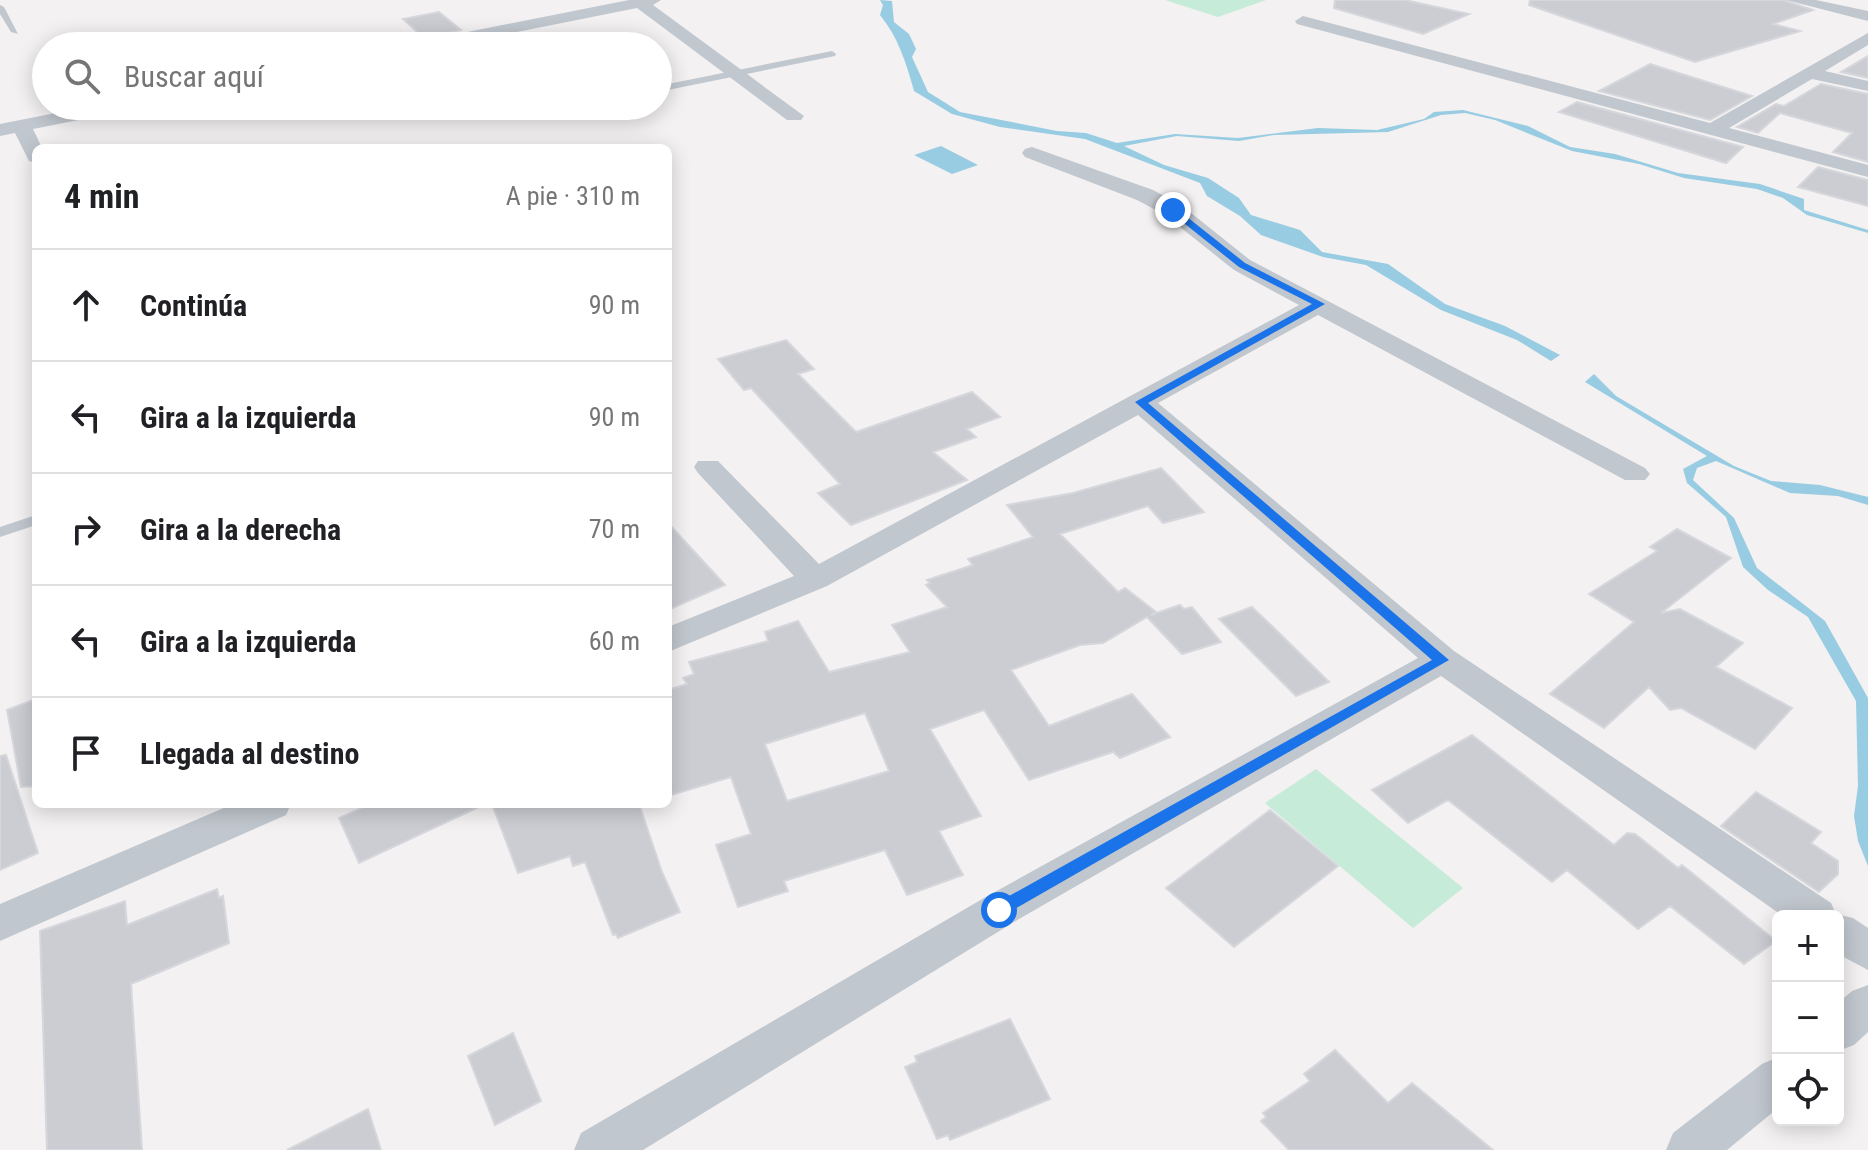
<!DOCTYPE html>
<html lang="es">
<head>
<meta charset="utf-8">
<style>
  :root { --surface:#fff; --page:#f2f2f2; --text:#202124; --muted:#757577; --line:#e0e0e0 }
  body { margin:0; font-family:"Roboto Condensed",sans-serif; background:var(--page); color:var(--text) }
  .controls { position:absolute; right:24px; bottom:24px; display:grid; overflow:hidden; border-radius:12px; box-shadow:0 4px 20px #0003 }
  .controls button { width:72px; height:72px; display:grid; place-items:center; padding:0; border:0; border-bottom:2px solid var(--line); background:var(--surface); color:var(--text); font:40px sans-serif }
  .stop { position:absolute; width:24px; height:24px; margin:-18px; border:6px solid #1a73e8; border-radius:50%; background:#fff }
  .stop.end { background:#1a73e8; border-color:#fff; box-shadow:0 2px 8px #0008 }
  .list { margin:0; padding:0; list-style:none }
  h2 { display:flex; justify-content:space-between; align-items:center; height:104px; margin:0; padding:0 32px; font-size:34px }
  h2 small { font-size:26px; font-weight:400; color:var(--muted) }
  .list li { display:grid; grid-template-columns:52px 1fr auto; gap:24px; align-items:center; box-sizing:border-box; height:112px; padding:0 32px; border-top:2px solid var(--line) }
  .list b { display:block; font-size:30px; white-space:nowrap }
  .list em { font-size:26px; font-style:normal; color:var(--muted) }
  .icon { flex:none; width:44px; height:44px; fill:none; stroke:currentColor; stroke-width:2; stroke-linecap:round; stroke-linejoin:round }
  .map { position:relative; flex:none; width:1868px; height:1150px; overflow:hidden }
  .search { position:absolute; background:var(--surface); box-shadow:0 4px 20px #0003; left:32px; top:32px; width:640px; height:88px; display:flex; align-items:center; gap:20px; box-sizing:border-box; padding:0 28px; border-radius:44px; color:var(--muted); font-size:30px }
  .panel { position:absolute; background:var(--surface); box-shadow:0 4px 20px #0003; left:32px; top:144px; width:640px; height:664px; border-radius:12px }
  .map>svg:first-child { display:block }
  .green { fill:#c6ebd8 }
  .water { fill:#98cce2 }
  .building { fill:#cccdd3; stroke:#d6d7dc; stroke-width:2; fill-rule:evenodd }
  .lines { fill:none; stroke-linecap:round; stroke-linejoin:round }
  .lane { fill:#c1c7ce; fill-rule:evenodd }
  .street { fill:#c1c7ce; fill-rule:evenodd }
  .route { fill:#1a73e8 }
</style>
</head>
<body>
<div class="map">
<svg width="1868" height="1150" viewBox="0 0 1868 1150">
  <rect width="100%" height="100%" fill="#f3f1f1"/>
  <path class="green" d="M1165 0H1266L1218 17Z
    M1316 769 1463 888 1413 928 1265 803Z"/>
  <path class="water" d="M880 0 892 1 894 22 909 34 916 49 912 57 928 92 960 112 1057 131 1086 133 1117 143 1175 134 1238 138 1318 128 1377 130 1424 119 1434 112 1463 110 1528 126 1570 147 1615 154 1678 173 1760 184 1804 199V210L1868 230V233L1807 215 1783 198 1757 189 1684 178 1639 164 1572 151 1495 120 1465 113 1441 115 1388 132 1274 135 1239 141 1177 136 1124 146 1164 165 1208 178 1239 198 1251 215 1300 230 1322 252 1388 264 1445 304 1505 326 1560 355 1551 361 1517 340 1441 310 1366 265 1323 257 1261 235 1240 216 1207 196 1200 183 1085 139 1000 127 952 114 914 91C906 62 898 37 880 15L883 5Z
    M941 146 978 165 952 174 914 155Z
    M1594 374 1616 396 1734 466 1771 481 1820 485 1868 497V505L1838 496 1790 493 1716 461 1697 468 1693 480 1734 518 1757 568 1825 621 1868 698V866L1858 841 1854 816 1858 786 1856 701 1808 617 1768 590 1743 567 1726 517 1687 483 1683 469 1707 456 1585 382Z"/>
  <path class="building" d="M1335 0H1405L1469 14 1423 34 1334 8Z
    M1530 0H1783L1813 10 1773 24 1800 31 1695 62 1529 5Z
    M439 12 461 30 424 38 403 19Z
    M1868 56V78L1841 72Z
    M1650 64 1752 96 1710 120 1599 91Z
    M1821 84 1868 94V162L1833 152 1852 133 1780 113 1758 133 1737 127 1776 104 1784 106Z
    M1577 102 1743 147 1726 163 1559 112Z
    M1818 167 1868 180V206L1798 187Z
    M786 340 814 369 798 374 856 432 972 392 1000 417 967 429 976 437 933 452 967 480 851 525 818 493 840 484 751 388 744 390 718 359Z
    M1161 468 1204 512 1163 523 1148 506 1060 534 1118 592 1125 588 1156 612 1151 615 1180 605 1184 609 1192 607 1221 642 1182 654 1147 617 1103 643 1080 645 1011 670 1049 726 1132 694 1170 737 1120 758 1113 752 1029 780 984 710 930 729 981 816 939 831 963 875 907 895 885 850 784 881 788 891 738 907 716 845 751 834 731 777 668 796V690L687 684 683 678 694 674 689 662 768 641 765 632 798 621 829 672 910 652 892 625 947 607 926 585 930 583 927 580 973 565 968 559 1033 537 1007 505 1073 493ZM865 713 889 771 787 801 765 744Z
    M668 523 725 585 668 610Z
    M1677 529 1731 558 1661 613 1680 609 1743 643 1716 667 1792 708 1755 749 1681 708 1670 710 1649 687 1604 728 1550 694 1634 622 1589 594 1657 551 1650 547Z
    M1252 607 1274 628 1329 682 1296 696 1219 619Z
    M36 699V786L21 787 7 710Z
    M1472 735 1614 845 1627 833 1635 834 1678 868 1682 865 1776 941 1744 964 1670 906 1638 929 1567 870 1552 882 1448 800 1408 823 1372 790Z
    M6 755 38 853 0 870V756Z
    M1756 792 1821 832 1811 843 1838 861V874L1819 892 1721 826Z
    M371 804H485L359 863 339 818Z
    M492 804H639L662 872 680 912 618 938 616 934 613 935 585 862 573 866 570 856 518 873Z
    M1270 810 1338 866 1234 947 1166 888Z
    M217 889 219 898 223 896 229 943 131 984 142 1150H47L40 931 125 901 127 925Z
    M1010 1019 1050 1099 950 1140 948 1135 937 1139 905 1067 917 1062 915 1056Z
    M513 1033 541 1101 495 1125 468 1056Z
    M1335 1050 1388 1103 1412 1083 1493 1150H1289L1261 1121 1266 1117 1263 1113 1310 1081 1304 1074Z
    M368 1109 381 1150H287Z"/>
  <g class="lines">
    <path class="lane" d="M0 5 4 7 18 34 11 32 0 14Z
      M832 51 836 54 835 56 658 92V86Z
      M564 106H585L560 111V107Z
      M36 515V525L0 537V527Z"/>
    <path class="street" d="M629 0H661L653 5 804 116 801 120H787L637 8 447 46H413L422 41Z
      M1786 0H1816L1868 11V21Z
      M1303 16 1710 123 1868 33V45L1825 71 1868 81V91L1812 79 1729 128 1868 165V177L1297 24 1295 21Z
      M91 106H128L119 112 33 129 42 148H36V163L29 161 15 133 0 136V124Z
      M1032 147 1153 190 1181 205 1250 260 1645 468 1650 474 1645 480H1625L1318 315 1158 403 1454 651 1831 903 1836 914 1853 918 1868 928V970L1838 954V916H1783L1441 676 1014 922 643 1150H574L581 1133 984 898 1418 658 1138 415 827 586 668 652V627L794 576 698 473 694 467 698 461H718L819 564 1299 305 1234 270 1165 215 1137 200 1025 157 1022 153 1025 149Z
      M233 804H291L286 815 0 941V904Z
      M1868 985V1032L1854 1045 1838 1051V1003L1852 991Z
      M1778 1057V1108L1727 1150H1666L1673 1133 1762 1064Z"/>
  </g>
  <path class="route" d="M1170 209H1177L1245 263 1325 304 1148 403 1449 660 999 918 991 910 993 905 1432 660 1135 402 1312 304 1239 267 1170 212Z"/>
</svg>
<div class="controls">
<button>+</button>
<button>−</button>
<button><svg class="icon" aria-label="locate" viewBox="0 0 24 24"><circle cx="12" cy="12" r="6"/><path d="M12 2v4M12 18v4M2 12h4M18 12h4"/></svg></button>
</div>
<div class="stop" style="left:999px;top:910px"></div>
<div class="stop end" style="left:1173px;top:210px"></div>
<div class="search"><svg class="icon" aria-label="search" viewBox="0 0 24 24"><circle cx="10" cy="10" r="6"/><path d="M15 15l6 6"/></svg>Buscar aquí</div>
<section class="panel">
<h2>4 min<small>A pie · 310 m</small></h2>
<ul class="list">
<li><svg class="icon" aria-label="ahead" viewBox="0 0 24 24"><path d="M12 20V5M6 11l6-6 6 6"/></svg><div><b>Continúa</b></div><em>90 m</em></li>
<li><svg class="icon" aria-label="left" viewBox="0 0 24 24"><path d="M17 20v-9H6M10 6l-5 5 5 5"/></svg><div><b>Gira a la izquierda</b></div><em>90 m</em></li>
<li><svg class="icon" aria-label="right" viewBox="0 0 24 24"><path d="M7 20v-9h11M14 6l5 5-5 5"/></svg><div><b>Gira a la derecha</b></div><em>70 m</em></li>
<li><svg class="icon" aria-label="left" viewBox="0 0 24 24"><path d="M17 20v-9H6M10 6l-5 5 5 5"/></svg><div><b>Gira a la izquierda</b></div><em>60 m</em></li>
<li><svg class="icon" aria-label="arrive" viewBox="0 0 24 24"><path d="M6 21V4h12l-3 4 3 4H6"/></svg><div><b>Llegada al destino</b></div></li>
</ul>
</section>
</div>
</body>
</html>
